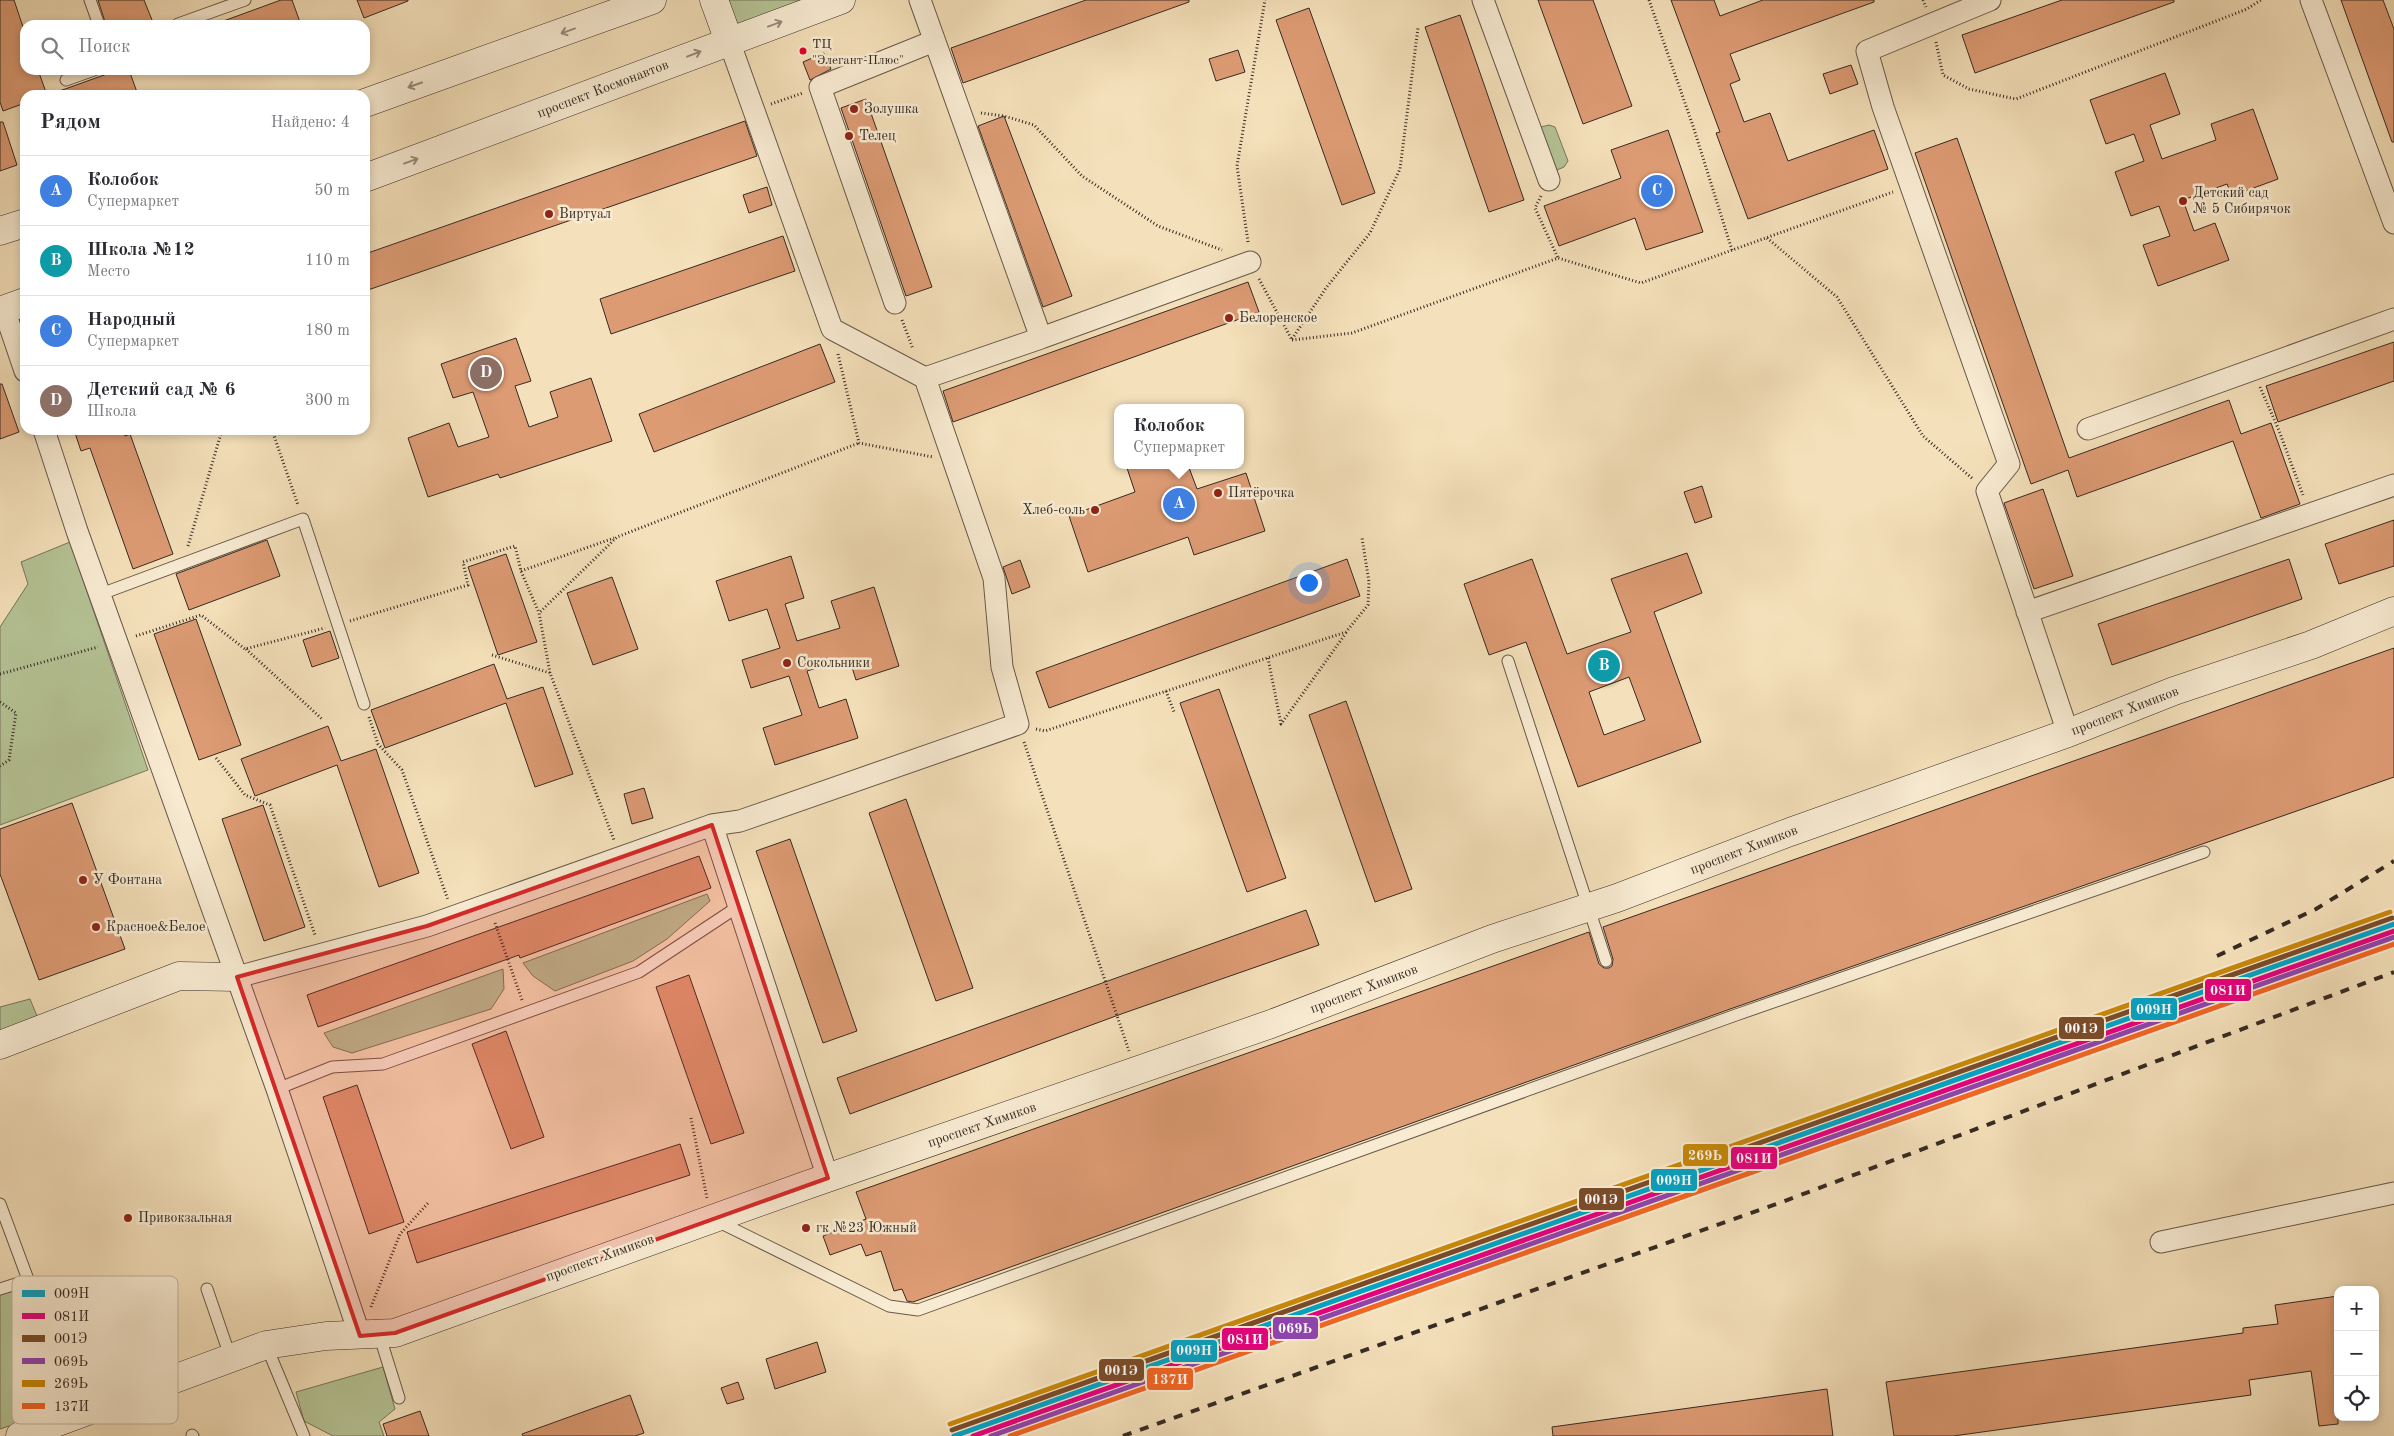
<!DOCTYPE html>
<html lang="ru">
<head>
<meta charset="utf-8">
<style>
  :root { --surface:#fff; --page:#f7f7f7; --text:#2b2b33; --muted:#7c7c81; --line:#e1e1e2; --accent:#2563eb }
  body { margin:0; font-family:"Old Standard TT",serif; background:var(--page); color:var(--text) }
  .controls { position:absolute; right:15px; bottom:15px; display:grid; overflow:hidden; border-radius:10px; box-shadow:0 2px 8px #0003 }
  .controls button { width:45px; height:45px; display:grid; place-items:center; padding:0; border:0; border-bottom:1px solid var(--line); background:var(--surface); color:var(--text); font:25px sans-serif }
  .you { position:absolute; left:1308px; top:582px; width:18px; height:18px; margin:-12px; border:4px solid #fff; border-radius:50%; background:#1a73e8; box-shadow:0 0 0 8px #1a73e833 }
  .badge { display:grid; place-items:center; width:32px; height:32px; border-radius:50%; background:var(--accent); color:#fff; font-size:16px; font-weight:700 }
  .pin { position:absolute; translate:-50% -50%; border:2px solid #fff; box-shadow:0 1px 5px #0006 }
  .popup { position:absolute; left:1114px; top:404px; width:130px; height:65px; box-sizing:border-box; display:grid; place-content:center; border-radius:10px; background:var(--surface); filter:drop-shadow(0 1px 4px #0005); font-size:16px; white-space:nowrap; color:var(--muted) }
  .popup b { font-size:19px; color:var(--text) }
  .popup::after { content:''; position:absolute; left:50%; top:100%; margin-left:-10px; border:10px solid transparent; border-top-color:var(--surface) }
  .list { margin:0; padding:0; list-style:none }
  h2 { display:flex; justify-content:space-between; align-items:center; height:65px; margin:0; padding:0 20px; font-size:21px }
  h2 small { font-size:16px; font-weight:400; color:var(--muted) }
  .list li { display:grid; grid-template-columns:32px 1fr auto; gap:15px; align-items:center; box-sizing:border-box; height:70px; padding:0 20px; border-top:1px solid var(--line) }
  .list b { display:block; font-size:19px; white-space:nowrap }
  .list p { margin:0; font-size:16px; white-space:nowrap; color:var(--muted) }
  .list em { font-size:16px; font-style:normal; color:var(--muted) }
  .icon { flex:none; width:28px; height:28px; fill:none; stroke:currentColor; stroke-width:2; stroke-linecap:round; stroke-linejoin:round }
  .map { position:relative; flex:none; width:2394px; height:1436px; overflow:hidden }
  .search { position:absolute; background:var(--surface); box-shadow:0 2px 8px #0003; left:20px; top:20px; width:350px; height:55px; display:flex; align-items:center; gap:12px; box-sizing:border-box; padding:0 18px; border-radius:15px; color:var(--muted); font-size:19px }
  .panel { position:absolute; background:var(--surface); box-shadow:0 2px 8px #0003; left:20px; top:90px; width:350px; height:345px; border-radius:15px }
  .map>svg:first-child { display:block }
  .green { fill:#b5c395; stroke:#76765c }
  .building { fill:#dd9b74; stroke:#362a23; fill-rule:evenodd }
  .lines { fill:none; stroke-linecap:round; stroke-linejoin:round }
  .lane-casing { stroke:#665849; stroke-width:13 }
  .street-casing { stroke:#665849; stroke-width:23 }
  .secondary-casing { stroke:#362a23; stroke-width:29 }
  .path { stroke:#362a23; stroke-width:3; stroke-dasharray:1 2.5; stroke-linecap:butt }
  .lane { stroke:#f8ebd2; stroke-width:11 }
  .street { stroke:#f8ebd2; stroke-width:21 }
  .secondary { stroke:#f8ebd2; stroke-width:28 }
  .rail { stroke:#362a23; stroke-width:4; stroke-dasharray:9 9; stroke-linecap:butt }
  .rail-1-casing { stroke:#f8ebd2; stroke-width:9 }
  .rail-2-casing { stroke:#f8ebd2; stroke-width:9 }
  .rail-3-casing { stroke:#f8ebd2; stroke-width:9 }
  .rail-4-casing { stroke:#f8ebd2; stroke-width:9 }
  .rail-5-casing { stroke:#f8ebd2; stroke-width:9 }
  .rail-6-casing { stroke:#f8ebd2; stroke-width:9 }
  .rail-1 { stroke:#03a3c5; stroke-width:5 }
  .rail-2 { stroke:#e5007d; stroke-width:5 }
  .rail-3 { stroke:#7a4b2a; stroke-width:5 }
  .rail-4 { stroke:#8e44ad; stroke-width:5 }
  .rail-5 { stroke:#c78709; stroke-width:5 }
  .rail-6 { stroke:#f26522; stroke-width:5 }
  .oneway { stroke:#978a7a }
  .marked { fill:#d62828; fill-opacity:0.2; stroke:#d62828; stroke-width:4; stroke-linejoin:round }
  .bus-dot { fill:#e4002b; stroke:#f8ebd2; stroke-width:2 }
  .poi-dot { fill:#8f2418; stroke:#f8ebd2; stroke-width:2 }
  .labels { text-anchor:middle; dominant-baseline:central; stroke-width:5; stroke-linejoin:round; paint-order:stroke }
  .bus-label { font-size:13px; fill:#362a23; stroke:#f8ebd2; text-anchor:start }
  .street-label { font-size:14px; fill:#362a23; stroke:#f8ebd2 }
  .poi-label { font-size:14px; fill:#362a23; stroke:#f8ebd2; text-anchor:start }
  .key { fill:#f8ebd2; stroke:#beb19e; stroke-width:1 }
  .key-label { font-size:14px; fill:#362a23 }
  .line-badge { stroke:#f8ebd2; stroke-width:2 }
  .badge-label { font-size:14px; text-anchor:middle; font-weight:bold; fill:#fff }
</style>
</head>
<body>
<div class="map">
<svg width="2394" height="1436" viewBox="0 0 2394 1436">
  <rect width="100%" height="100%" fill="#f4e0ba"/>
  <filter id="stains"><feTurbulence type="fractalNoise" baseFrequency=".004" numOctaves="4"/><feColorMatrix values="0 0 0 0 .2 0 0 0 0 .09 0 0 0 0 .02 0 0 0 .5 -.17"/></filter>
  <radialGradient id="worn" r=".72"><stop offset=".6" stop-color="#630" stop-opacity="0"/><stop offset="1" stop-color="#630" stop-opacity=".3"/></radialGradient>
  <path class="green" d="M726 0H822L747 26 737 23Z
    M1549 125 1555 127 1568 161 1564 167 1557 170 1551 167 1538 133 1541 127Z
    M70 542 148 770 0 825V627L28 584 21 562Z
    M707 894 710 901 667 939 633 961 555 991 533 976 523 963Z
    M503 969 504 989 491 1009 352 1053 333 1047 324 1033Z
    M30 999 37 1016 0 1031V1007Z
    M5 1291 13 1292 28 1299C36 1324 67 1390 51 1412L0 1429V1293Z
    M383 1367 395 1409 379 1422 384 1436H333L304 1421 296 1392Z"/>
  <path class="building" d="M0 0H14L25 33V70H38L47 95H25V103L3 111 0 102Z
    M98 0H144L154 25H106Z
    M281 0H292L301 25H218V23Z
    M357 0H408V1L364 18Z
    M1086 0H1189V2L963 83 951 48Z
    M1538 0H1593L1632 106 1583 124Z
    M1671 0H1714L1720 16 1763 0H1874V2L1730 54 1740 80 1730 84 1744 122 1770 113 1788 161 1874 130 1888 169 1748 219 1716 133 1720 132Z
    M2062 0H2174V2L1975 73 1962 35Z
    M2341 0H2383L2394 29V142H2392Z
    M1309 8 1375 193 1342 205 1276 20Z
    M1460 15 1524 200 1489 212 1425 27Z
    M1238 50 1245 72 1216 81 1209 59Z
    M824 53 831 69 810 80 803 62Z
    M1851 65 1858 84 1830 94 1823 74Z
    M118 70H129L138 95H54V93Z
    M2165 73 2180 114 2150 125 2162 159 2216 140 2211 124 2253 109 2278 179 2232 196 2227 184 2183 200 2194 231 2215 223 2229 260 2158 286 2143 245 2170 236 2159 206 2131 216 2115 172 2144 161 2134 134 2106 144 2090 100Z
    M866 99 932 287 906 296 841 108Z
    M1004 116 1072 296 1043 307 978 126Z
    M745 121 757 156 365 291V254Z
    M0 122H3L17 165 0 171Z
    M1668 130 1703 232 1646 250 1635 218 1559 246 1544 206 1621 178 1611 150Z
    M1957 138 2069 458 2229 400 2241 434 2271 423 2300 504 2261 518 2233 441 2077 497 2068 470 2031 484 1915 153Z
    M767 187 772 205 749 213 743 195Z
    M783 236 795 271 611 334 600 299Z
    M1248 282 1259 312 953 422 943 391Z
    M516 338 531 381 515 386 529 427 558 417 550 392 591 378 612 441 500 478 498 474 428 497 408 438 449 423 458 447 489 437 473 392 453 398 441 364Z
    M2394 342V381L2278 422 2266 386Z
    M820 344 835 382 654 452 639 414Z
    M0 384H2L19 432 0 439Z
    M74 430H122L125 436 130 434 173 554 133 569 90 448 81 451Z
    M1126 465H1188L1197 489 1246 473 1265 531 1194 555 1188 537 1088 572 1069 516 1135 492Z
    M1702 486 1712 517 1695 523 1684 492Z
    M2043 489 2073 576 2034 589 2004 503Z
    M2394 520V566L2339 584 2325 544Z
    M267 540 280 576 189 610 176 574Z
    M1687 553 1702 593 1654 612 1701 742 1578 787 1526 642 1489 655 1464 584 1532 559 1567 654 1631 632 1611 579ZM1629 677 1645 720 1604 735 1589 692Z
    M506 554 537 642 498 655 468 567Z
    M791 556 804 598 785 604 797 641 840 628 831 601 874 587 899 666 856 680 849 658 807 671 819 708 846 699 858 738 775 765 763 728 802 715 789 676 751 688 742 660 780 648 767 609 729 621 716 581Z
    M1347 559 1360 596 1049 708 1036 672Z
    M2289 559 2302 599 2112 665 2098 624Z
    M1020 560 1030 587 1012 594 1003 567Z
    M612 577 638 649 593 665 567 593Z
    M196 619 241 745 199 760 154 634Z
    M330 631 339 658 312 667 303 640Z
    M2394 648V777L1733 1008 913 1302 907 1301 902 1289 894 1291 881 1251 866 1256 861 1244 830 1255 823 1236 866 1219 856 1192 1589 932 1599 964 1604 968H1609L1612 966 1613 959 1603 927Z
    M494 664 507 699 543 687 573 774 535 787 506 703 385 748 371 710Z
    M1219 689 1286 878 1247 892 1180 703Z
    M1346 701 1412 889 1375 902 1309 715Z
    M328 726 341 761 376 749 419 873 379 887 337 765 255 796 241 759Z
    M644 788 653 818 632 824 624 794Z
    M906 799 973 988 936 1001 869 813Z
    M72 803 125 949 39 980 0 874V829Z
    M263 805 305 927 264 941 222 819Z
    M790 839 857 1031 823 1043 756 851Z
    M699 856 711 888 520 958 519 955 318 1027 307 995Z
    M1306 910 1319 945 1124 1013 850 1114 837 1078Z
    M689 975 744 1133 711 1144 656 987Z
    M506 1031 544 1137 511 1149 472 1044Z
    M357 1085 404 1222 369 1234 323 1097Z
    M680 1144 690 1175 417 1263 407 1232Z
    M2338 1296V1424L2319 1426 2311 1371 2249 1380 2251 1395 1953 1436H1894L1886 1382 2243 1333V1328L2278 1324 2275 1305Z
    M817 1342 826 1372 775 1389 766 1359Z
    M738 1382 744 1399 727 1404 721 1388Z
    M1827 1389 1833 1436H1553L1552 1427Z
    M630 1395 644 1433 635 1436H523L522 1434Z
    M420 1411 429 1436H387L383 1424Z"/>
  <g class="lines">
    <g class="lane-casing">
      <path id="lane" d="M90 0 99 25
        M178 24 245 0
        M66 80 94 70
        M101 594 303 519 364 704
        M1508 661 1606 961
        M277 1089 332 1067 383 1064 639 972 739 906
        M0 1204 78 1414
        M717 1221 889 1306 918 1310 1736 1015 2204 852
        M0 1289 28 1280
        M207 1289 231 1359
        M379 1334 399 1398
        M266 1345 304 1436
        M192 1435 193 1436"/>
    </g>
    <g class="street-casing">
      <path id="street" d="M920 0 1041 338 1250 262
        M1483 0 1549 180
        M1990 0 1867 51 1883 107 2009 464 1987 491 2068 733
        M2311 0 2394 223
        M895 303 820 87 934 41
        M4 309 25 371
        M925 378 1041 338
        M2088 429 2394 319
        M44 430 77 531 277 1089 360 1336
        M2027 612 2394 485
        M712 825 828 1178
        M222 977H237L427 926 712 825 740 821 1018 724 1002 667 994 578 925 378 832 329 729 41
        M2161 1242 2394 1193"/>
    </g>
    <g class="secondary-casing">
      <path id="secondary" d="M714 0 729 41
        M365 103 652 0
        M365 178 841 0
        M0 231 25 223
        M0 311 25 302
        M0 1045 179 976 237 977
        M20 1436 266 1345 326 1336 395 1333 807 1185 1271 1024 1492 939 1617 898 1790 832 2068 733 2174 691 2311 645 2394 611"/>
    </g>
    <path class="path" d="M1649 0 1693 126 1732 250
      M1923 0 1926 7
      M1936 42 1943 75 1969 89 2016 99 2247 9 2261 0
      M771 104 803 93
      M981 113 1004 116 1034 125 1082 176 1158 226 1222 250
      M1541 196 1535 208 1558 258
      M1767 238 1837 297 1923 436 1973 479
      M1248 242 1237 166 1265 0
      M1259 279 1292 340
      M902 320 913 349
      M1292 339 1326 288 1370 233 1400 169 1418 28
      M1292 340 1352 333 1558 258 1641 283 1893 192
      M838 354 859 443 933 457
      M2260 387 2278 428 2303 495
      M272 430 298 505
      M188 546 222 430
      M521 571 614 538
      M350 621 468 585 463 562 515 546 521 571 539 613
      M136 636 201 615 245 649 325 628
      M246 649 322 719
      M492 655 550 673 614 840
      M1268 658 1281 724 1346 633
      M550 673 539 613 617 537 859 443
      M0 674 98 647
      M1166 691 1174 712
      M0 702 16 713 9 760 0 766
      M369 717 378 744 402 770 448 900
      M1036 729 1045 731 1346 632 1368 605 1369 582 1362 538
      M1024 742 1129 1051
      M216 758 245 795 270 805 315 935
      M495 923 522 1000
      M691 1118 707 1198
      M371 1307 400 1234 429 1202"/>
    <use href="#lane" class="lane"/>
    <use href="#street" class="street"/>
    <use href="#secondary" class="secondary"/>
    <path class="rail" d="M2217 956 2316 909 2394 861
      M1123 1436 1782 1202 2394 972"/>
    <g class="rail-1-casing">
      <path id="rail-1" d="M954 1436 2394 924"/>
    </g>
    <g class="rail-2-casing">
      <path id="rail-2" d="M973 1436 2394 931"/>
    </g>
    <g class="rail-3-casing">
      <path id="rail-3" d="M952 1430 2392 918"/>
    </g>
    <g class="rail-4-casing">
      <path id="rail-4" d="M991 1436 2394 937"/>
    </g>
    <g class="rail-5-casing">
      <path id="rail-5" d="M950 1424 2390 912"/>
    </g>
    <g class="rail-6-casing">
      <path id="rail-6" d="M1010 1436 2394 944"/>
    </g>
    <use href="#rail-1" class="rail-1"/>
    <use href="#rail-2" class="rail-2"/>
    <use href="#rail-3" class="rail-3"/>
    <use href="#rail-4" class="rail-4"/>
    <use href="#rail-5" class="rail-5"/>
    <use href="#rail-6" class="rail-6"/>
  </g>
  <defs><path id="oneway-shaft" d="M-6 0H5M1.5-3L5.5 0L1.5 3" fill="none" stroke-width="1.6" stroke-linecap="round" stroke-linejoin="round" transform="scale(1.25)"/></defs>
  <g class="oneway">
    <use href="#oneway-shaft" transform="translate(775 24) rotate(-20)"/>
    <use href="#oneway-shaft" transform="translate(568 31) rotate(160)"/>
    <use href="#oneway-shaft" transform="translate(694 54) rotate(-21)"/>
    <use href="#oneway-shaft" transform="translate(415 85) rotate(161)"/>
    <use href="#oneway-shaft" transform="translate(411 161) rotate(-20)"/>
  </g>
  <path class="marked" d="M712 825 828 1178 395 1333 360 1336 237 977 427 926Z"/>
  <circle class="bus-dot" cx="803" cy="51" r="4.5"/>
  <g class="poi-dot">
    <circle cx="854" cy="109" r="5"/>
    <circle cx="849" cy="136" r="5"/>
    <circle cx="2183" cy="201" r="5"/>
    <circle cx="549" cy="214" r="5"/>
    <circle cx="1229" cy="318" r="5"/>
    <circle cx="1218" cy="493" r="5"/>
    <circle cx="1095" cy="510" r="5"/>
    <circle cx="787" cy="663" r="5"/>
    <circle cx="83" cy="880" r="5"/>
    <circle cx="96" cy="927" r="5"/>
    <circle cx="128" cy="1218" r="5"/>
    <circle cx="806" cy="1228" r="5"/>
  </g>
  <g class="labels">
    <g class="bus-label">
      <text x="812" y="44">ТЦ<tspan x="812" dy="16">"Элегант-Плюс"</tspan></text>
    </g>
    <g class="street-label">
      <text transform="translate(603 89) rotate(-21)">проспект Космонавтов</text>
      <text transform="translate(2125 711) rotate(-21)">проспект Химиков</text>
      <text transform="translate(1744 850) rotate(-21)">проспект Химиков</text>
      <text transform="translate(1364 989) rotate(-21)">проспект Химиков</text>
      <text transform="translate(982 1125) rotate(-19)">проспект Химиков</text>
      <text transform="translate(600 1258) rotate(-20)">проспект Химиков</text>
    </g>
    <g class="poi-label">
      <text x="864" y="109">Золушка</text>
      <text x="859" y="136">Телец</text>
      <text x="2193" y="193">Детский сад<tspan x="2193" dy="16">№ 5 Сибирячок</tspan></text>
      <text x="559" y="214">Виртуал</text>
      <text x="1239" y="318">Белоренское</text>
      <text x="1228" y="493">Пятёрочка</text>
      <text x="1085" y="510" text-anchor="end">Хлеб-соль</text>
      <text x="797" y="663">Сокольники</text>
      <text x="93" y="880">У Фонтана</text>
      <text x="106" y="927">Красное&amp;Белое</text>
      <text x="138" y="1218">Привокзальная</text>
      <text x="816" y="1228">гк №23 Южный</text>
    </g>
  </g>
  <rect x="12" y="1276" width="166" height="148" rx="8" class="key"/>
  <rect x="22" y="1290" width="23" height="7" fill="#03a3c5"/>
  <rect x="22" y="1313" width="23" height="6" fill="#e5007d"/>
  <rect x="22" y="1335" width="23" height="7" fill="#7a4b2a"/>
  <rect x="22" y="1358" width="23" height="6" fill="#8e44ad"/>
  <rect x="22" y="1380" width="23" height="7" fill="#c78709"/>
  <rect x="22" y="1403" width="23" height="6" fill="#f26522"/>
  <g class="key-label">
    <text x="54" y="1298">009Н</text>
    <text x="54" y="1321">081И</text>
    <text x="54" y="1343">001Э</text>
    <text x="54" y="1366">069Ь</text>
    <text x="54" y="1388">269Ь</text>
    <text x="54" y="1411">137И</text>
  </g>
  <g class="line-badge">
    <rect x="2204" y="978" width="48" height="24" rx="5" fill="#e5007d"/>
    <rect x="2130" y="997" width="48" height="24" rx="5" fill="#03a3c5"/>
    <rect x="2058" y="1016" width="47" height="24" rx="5" fill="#7a4b2a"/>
    <rect x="1682" y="1143" width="47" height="24" rx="5" fill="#c78709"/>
    <rect x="1730" y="1146" width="48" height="24" rx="5" fill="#e5007d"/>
    <rect x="1650" y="1168" width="48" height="24" rx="5" fill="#03a3c5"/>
    <rect x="1578" y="1187" width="47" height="24" rx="5" fill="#7a4b2a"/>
    <rect x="1272" y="1316" width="47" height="24" rx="5" fill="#8e44ad"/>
    <rect x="1221" y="1327" width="48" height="24" rx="5" fill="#e5007d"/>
    <rect x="1170" y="1339" width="48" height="24" rx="5" fill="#03a3c5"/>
    <rect x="1098" y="1358" width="47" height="24" rx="5" fill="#7a4b2a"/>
    <rect x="1146" y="1367" width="48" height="24" rx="5" fill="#f26522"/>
  </g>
  <g class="badge-label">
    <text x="2228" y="995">081И</text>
    <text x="2154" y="1014">009Н</text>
    <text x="2081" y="1033">001Э</text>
    <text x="1705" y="1160">269Ь</text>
    <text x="1754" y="1163">081И</text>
    <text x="1674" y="1185">009Н</text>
    <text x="1601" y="1204">001Э</text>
    <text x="1295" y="1333">069Ь</text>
    <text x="1245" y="1344">081И</text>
    <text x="1194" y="1355">009Н</text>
    <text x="1121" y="1375">001Э</text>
    <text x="1170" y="1384">137И</text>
  </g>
  <rect width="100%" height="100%" filter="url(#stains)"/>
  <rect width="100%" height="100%" fill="url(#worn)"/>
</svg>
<div class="controls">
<button>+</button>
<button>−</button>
<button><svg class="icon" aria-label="locate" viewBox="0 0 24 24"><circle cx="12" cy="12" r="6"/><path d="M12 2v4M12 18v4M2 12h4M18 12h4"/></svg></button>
</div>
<div class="you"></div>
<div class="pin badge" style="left:1179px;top:504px;background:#3f7fe0">A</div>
<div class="popup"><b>Колобок</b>Супермаркет</div>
<div class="pin badge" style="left:1604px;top:666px;background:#0f9aa8">B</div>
<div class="pin badge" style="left:1657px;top:191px;background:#3f7fe0">C</div>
<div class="pin badge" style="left:486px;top:373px;background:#8d6e63">D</div>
<div class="search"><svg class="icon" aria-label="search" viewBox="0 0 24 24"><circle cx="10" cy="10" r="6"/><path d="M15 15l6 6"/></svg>Поиск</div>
<section class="panel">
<h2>Рядом<small>Найдено: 4</small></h2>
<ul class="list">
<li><span class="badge" style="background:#3f7fe0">A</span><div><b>Колобок</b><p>Супермаркет</p></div><em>50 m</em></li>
<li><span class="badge" style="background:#0f9aa8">B</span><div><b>Школа №12</b><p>Место</p></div><em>110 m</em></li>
<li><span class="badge" style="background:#3f7fe0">C</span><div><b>Народный</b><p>Супермаркет</p></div><em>180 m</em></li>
<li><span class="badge" style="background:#8d6e63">D</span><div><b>Детский сад № 6</b><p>Школа</p></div><em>300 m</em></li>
</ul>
</section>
</div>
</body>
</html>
